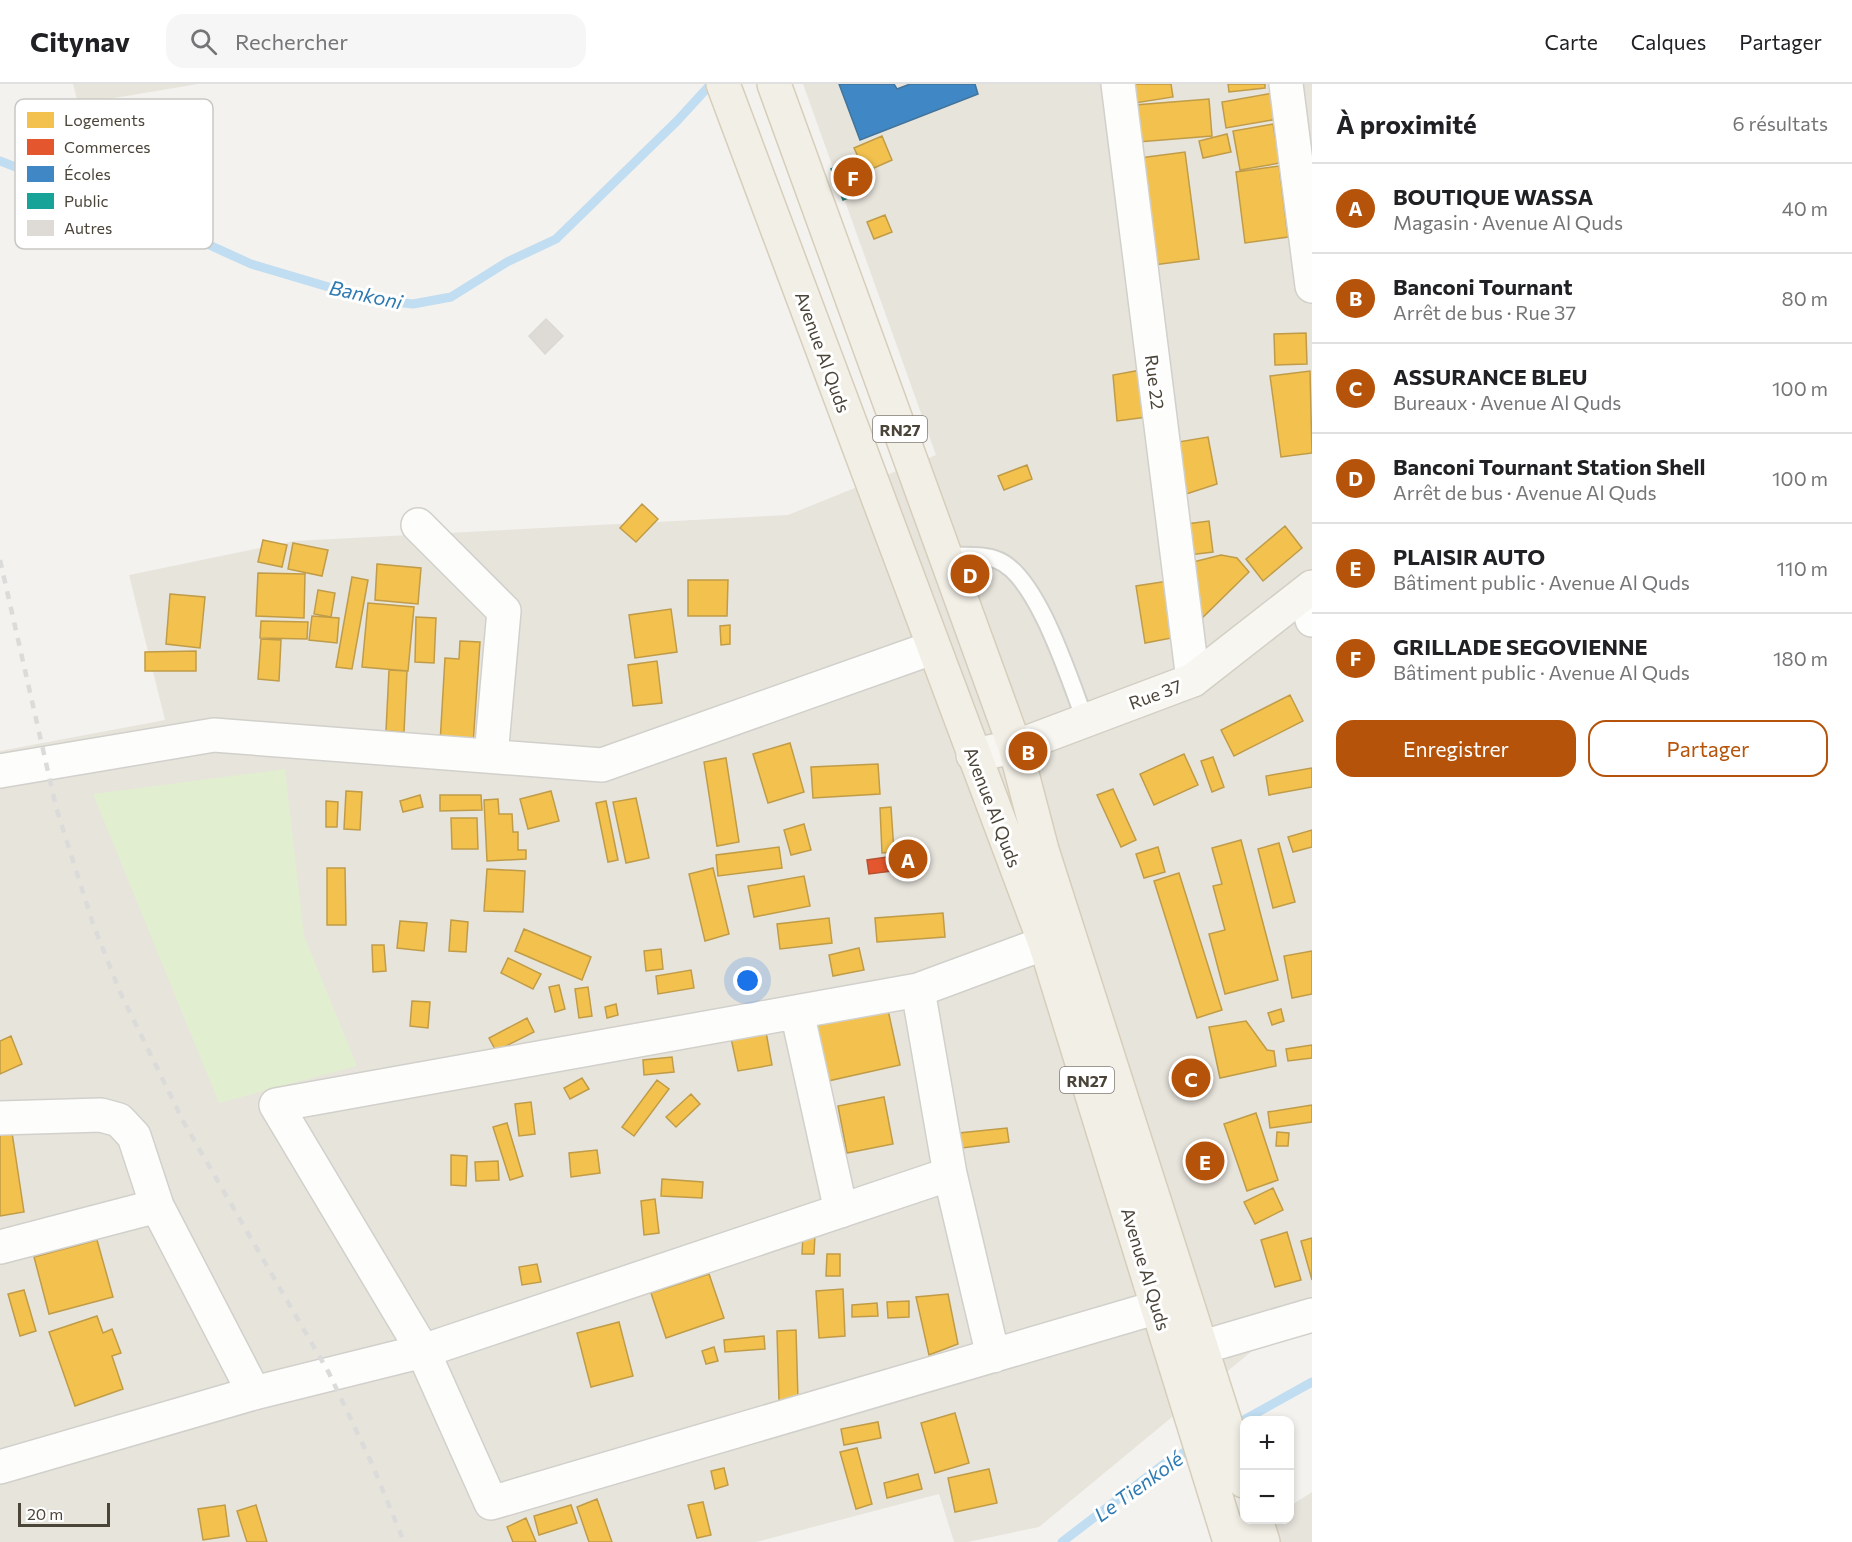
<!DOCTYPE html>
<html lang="fr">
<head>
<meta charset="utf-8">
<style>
  :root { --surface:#fff; --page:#f6f6f6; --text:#202124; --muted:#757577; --line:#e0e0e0; --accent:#b45309 }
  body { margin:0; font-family:Commissioner,sans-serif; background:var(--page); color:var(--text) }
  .controls { position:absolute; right:18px; bottom:18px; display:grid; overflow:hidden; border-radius:12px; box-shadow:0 3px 9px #0003 }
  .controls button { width:54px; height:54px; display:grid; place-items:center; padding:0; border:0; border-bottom:2px solid var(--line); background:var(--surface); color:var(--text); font:30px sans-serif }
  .scale { position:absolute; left:18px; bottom:15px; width:92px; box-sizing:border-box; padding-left:6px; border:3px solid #4b4439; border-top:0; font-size:16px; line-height:21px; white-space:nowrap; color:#4b4439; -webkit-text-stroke:4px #fff; paint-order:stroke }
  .you { position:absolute; left:748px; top:897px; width:21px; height:21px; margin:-15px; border:4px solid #fff; border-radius:50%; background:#1a73e8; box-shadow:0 0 0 9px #1a73e833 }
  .badge { display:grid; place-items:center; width:39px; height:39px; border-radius:50%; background:var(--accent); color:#fff; font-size:20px; font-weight:700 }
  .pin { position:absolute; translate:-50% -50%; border:3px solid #fff; box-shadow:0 2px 6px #0006 }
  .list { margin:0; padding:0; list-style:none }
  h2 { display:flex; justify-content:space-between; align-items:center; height:78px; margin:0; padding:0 24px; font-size:26px }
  h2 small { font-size:20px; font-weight:400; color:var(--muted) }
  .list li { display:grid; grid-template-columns:39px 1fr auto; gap:18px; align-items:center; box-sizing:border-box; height:90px; padding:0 24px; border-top:2px solid var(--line) }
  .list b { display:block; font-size:22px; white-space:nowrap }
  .list p { margin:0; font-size:20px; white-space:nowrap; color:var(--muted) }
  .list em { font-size:20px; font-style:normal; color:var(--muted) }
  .actions { display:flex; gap:12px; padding:18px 24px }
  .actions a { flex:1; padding:14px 0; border:2px solid var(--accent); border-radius:18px; text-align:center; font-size:21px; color:var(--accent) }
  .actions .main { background:var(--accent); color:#fff }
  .icon { flex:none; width:33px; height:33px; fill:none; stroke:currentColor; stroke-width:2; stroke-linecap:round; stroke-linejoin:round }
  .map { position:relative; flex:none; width:1312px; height:1458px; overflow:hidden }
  header { display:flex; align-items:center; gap:36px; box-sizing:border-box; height:84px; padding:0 30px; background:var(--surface); border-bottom:2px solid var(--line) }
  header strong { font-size:28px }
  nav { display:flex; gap:33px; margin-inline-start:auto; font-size:21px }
  .search { width:420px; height:54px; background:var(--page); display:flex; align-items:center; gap:15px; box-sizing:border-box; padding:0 21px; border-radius:18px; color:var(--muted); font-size:22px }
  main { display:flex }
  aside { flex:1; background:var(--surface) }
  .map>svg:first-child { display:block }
  .residential { fill:#e7e4dc }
  .green { fill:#e1eecf }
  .homes { fill:#f2c14e; stroke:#c09c48; stroke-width:1.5 }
  .shops { fill:#e4572e; stroke:#b65131; stroke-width:1.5 }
  .schools { fill:#3f88c5; stroke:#43749b; stroke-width:1.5 }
  .public { fill:#17a398; stroke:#27867c; stroke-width:1.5 }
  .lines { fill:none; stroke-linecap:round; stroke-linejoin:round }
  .stream { stroke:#c0ddf1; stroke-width:9 }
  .building { fill:#dedbd6; stroke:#dcd9d4; stroke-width:1.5 }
  .service-casing { stroke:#d2d0cb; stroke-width:20 }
  .minor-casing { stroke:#d2d0cb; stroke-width:36 }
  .secondary-casing { stroke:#d3cfc5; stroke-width:36 }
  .primary-casing { stroke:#d6cebb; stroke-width:36 }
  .service { stroke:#fdfdfc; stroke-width:16 }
  .minor { stroke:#fdfdfc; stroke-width:33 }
  .secondary { stroke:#f7f6f1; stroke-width:33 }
  .primary { stroke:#f2efe6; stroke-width:33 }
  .rail { stroke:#dbdbda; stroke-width:4.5; stroke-dasharray:8 8; stroke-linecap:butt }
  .labels { text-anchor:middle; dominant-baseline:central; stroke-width:6; stroke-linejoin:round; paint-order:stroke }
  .shield { fill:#fff; stroke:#817c74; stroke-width:1.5 }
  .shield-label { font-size:16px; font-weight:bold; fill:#4b4439 }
  .street-label { font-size:18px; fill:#4b4439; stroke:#fff }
  .water-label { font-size:20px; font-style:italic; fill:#2e7ab2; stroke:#fff }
  .key { fill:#fff; stroke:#c9c7c4; stroke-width:1.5 }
  .key-label { font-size:16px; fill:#4b4439 }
</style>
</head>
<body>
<header>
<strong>Citynav</strong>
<div class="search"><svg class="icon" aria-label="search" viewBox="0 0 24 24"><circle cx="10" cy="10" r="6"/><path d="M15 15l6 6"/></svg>Rechercher</div>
<nav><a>Carte</a><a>Calques</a><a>Partager</a></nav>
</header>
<main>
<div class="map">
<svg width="1312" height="1458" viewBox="0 0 1312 1458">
  <rect width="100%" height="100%" fill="#f4f2ee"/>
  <path class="residential" d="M73 0H198L78 20Z
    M803 0H1312V1223L1304 1224 1039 1443 968 1458H954L939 1410 756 1458H0V667L165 636 129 491 294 457 788 431 936 371Z
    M1312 1408V1458H1228L1266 1436H1290V1422Z"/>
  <path class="green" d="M285 685 304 852 357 982 219 1019 93 710Z"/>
  <path class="homes" d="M1132 0H1171L1173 13 1135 19Z
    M1228 0H1265V4L1229 8Z
    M1274 9 1278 35 1226 44 1222 18Z
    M1209 15 1212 52 1138 58 1135 21Z
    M1273 40 1280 79 1240 86 1233 47Z
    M1227 50 1231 68 1203 74 1199 57Z
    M882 52 892 76 865 88 854 64Z
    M1185 68 1199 175 1146 182 1132 75Z
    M1279 82 1288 153 1245 159 1236 88Z
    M885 131 892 148 874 155 867 138Z
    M1306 249 1307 280 1275 281 1274 250Z
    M1141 286 1147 333 1117 337 1113 291Z
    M1310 287 1312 369 1281 373 1270 292Z
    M1208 353 1217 400 1180 412 1172 359Z
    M1027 381 1032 395 1004 406 998 392Z
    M642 420 658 435 636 458 620 444Z
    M1209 437 1213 468 1189 471 1186 440Z
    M1285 442 1302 464 1263 497 1246 475Z
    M263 456 287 461 282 483 258 478Z
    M293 459 328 466 322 492 288 485Z
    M1221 471 1237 474 1249 488 1199 537 1193 478Z
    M377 480 421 484 418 520 375 516Z
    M258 489 305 490 304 534 256 532Z
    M352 493 368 496 352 585 336 583Z
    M688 496H728L727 532H688Z
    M1168 497 1177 553 1145 559 1136 502Z
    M318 506 335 509 331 533 314 530Z
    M170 510 205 513 200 564 166 560Z
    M368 519 414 523 408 587 362 583Z
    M671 525 677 568 635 574 629 531Z
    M312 532 339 534 337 559 309 556Z
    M416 533 436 534 434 579 415 578Z
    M261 537 308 538 307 555 260 554Z
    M730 541V560L721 561 720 542Z
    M261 555 281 556 279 597 258 595Z
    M460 557 480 558 473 661 440 659 445 574 459 575Z
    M196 567V587H145V568Z
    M657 577 662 619 633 622 628 581Z
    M389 586 407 587 404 648 386 647Z
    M1290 611 1303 637 1234 672 1221 646Z
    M790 659 804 708 768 719 753 670Z
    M1184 670 1198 701 1154 721 1140 690Z
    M1213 673 1224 703 1212 708 1201 677Z
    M726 674 739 758 717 762 704 678Z
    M878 680 880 710 813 714 811 683Z
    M1312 684V703L1269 711 1266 692Z
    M1113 705 1136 756 1121 763 1097 711Z
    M346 707 362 708 360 746 344 745Z
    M551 707 559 737 528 745 520 715Z
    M420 711 423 723 403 728 400 717Z
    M440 711H481L482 726 440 727Z
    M636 714 649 774 626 779 613 718Z
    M498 715 499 730H512L513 748H518V766H526V775L487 777 484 716Z
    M326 717 338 718 337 743H326Z
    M606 717 618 776 608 778 596 719Z
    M891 723 894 768 882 769 880 724Z
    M451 734H477L478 765H452Z
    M804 740 811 766 791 771 784 746Z
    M1312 746V763L1293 768 1288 753Z
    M1241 756 1278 896 1225 910 1209 850 1225 846 1213 802 1222 800 1212 764Z
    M1279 759 1295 818 1273 824 1258 765Z
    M779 763 782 784 718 792 716 771Z
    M1158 763 1165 788 1144 794 1136 770Z
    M327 784H345L346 841H327Z
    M713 784 729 850 705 857 689 790Z
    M487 785 525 787 523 828 484 827Z
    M1179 789 1222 926 1197 934 1154 797Z
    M804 792 810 822 754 833 748 802Z
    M943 829 945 853 877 858 875 834Z
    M829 834 832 859 780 865 777 840Z
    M451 836 468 838 466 868 449 867Z
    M400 837 427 839 424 867 397 864Z
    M524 845 591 873 582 896 515 867Z
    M372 861H384L386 887 373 888Z
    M859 864 864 886 833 892 829 871Z
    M661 865 663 885 646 887 644 867Z
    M1312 867V910L1292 914 1284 872Z
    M508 874 541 890 533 905 501 889Z
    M691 886 694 904 658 910 656 892Z
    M559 901 565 925 555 928 549 903Z
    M588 903 592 932 579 934 575 905Z
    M412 917 430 918 428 944 410 942Z
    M616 920 618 931 607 934 605 923Z
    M1281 925 1284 937 1272 941 1268 929Z
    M888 926 900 981 828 997 815 942Z
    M527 934 534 948 496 967 489 954Z
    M1246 937 1267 966 1274 967 1276 982 1220 994 1209 943Z
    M766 948 772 981 738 987 731 954Z
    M11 952 22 980 0 990V957Z
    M1312 961V974L1288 977 1286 965Z
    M672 973 674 988 644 991 643 976Z
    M582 994 589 1005 570 1015 564 1004Z
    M657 996 669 1005 634 1052 622 1043Z
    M691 1010 700 1020 676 1043 666 1033Z
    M884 1013 893 1060 847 1069 838 1022Z
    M531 1018 535 1050 519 1052 515 1020Z
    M1312 1021V1038L1270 1044 1268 1028Z
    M1256 1029 1278 1096 1247 1107 1224 1040Z
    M507 1039 523 1092 510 1096 493 1043Z
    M11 1042 24 1128 0 1132V1044Z
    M1007 1044 1009 1058 962 1064 959 1049Z
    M1277 1048 1289 1049 1288 1062H1276Z
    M597 1066 600 1089 571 1093 569 1069Z
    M451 1071 467 1072 466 1102 451 1101Z
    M498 1077 499 1096 476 1097 475 1078Z
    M662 1095 703 1098 702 1114 661 1112Z
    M1273 1104 1283 1126 1255 1140 1244 1118Z
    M655 1115 659 1149 644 1151 641 1117Z
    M1287 1148 1301 1196 1275 1203 1261 1156Z
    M803 1150H815L814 1170H802Z
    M1312 1154V1196L1301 1157Z
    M97 1156 113 1213 49 1230 34 1173Z
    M827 1170H840V1192H826Z
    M537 1180 541 1198 522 1201 519 1183Z
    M709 1190 724 1234 666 1254 651 1209Z
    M843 1205 845 1252 819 1254 816 1207Z
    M24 1206 36 1247 20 1252 8 1210Z
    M948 1210 958 1260 929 1271 916 1213Z
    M909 1217V1233L888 1234 887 1218Z
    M877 1219 878 1232 852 1233V1221Z
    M97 1232 103 1249 112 1245 121 1269 112 1272 123 1305 75 1322 49 1248Z
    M619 1238 633 1292 591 1303 577 1249Z
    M796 1246 798 1315 779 1316 777 1247Z
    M764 1252 765 1265 725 1268 724 1256Z
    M714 1263 718 1277 706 1280 702 1267Z
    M955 1329 969 1379 935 1389 921 1339Z
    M878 1338 881 1354 844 1361 841 1345Z
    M857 1364 872 1420 856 1425 840 1368Z
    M724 1384 728 1401 715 1405 711 1387Z
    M989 1385 997 1419 955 1428 948 1394Z
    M918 1390 922 1405 887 1414 884 1399Z
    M597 1415 612 1458H589L577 1423Z
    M703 1418 711 1451 697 1454 688 1421Z
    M225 1421 229 1452 203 1456 198 1425Z
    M256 1421 267 1458H247L237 1427Z
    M571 1421 577 1439 539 1451 534 1432Z
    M526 1434 536 1458H513L507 1443Z"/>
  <path class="shops" d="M922 768 923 783 869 790 867 776Z"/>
  <path class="schools" d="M839 0H894L897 5 910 0H975L978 10 860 56Z"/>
  <path class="public" d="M852 76 863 108 843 116 831 85Z"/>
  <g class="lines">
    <path class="stream" d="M0 77 54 98 127 136 205 159 251 180 369 215 413 220 451 213 507 178 556 155 677 37 711 0
      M1233 1342 1312 1298
      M1062 1458 1164 1380 1194 1363"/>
  </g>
  <path class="building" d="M546 235 563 252 545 270 529 252Z"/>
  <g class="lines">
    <g class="service-casing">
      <path id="service" d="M946 471C961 473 983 470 997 476 1037 490 1070 597 1085 636"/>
    </g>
    <g class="minor-casing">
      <path id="minor" d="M1118 0 1193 596
        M1286 0 1312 202
        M418 441 504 527 491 672
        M1306 509 1312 536
        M0 687 214 651 602 681 932 564
        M1045 859 918 906 276 1021 423 1267 491 1419 1158 1223
        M918 906 950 1090 993 1272
        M797 928 841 1127
        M0 1034 101 1031 119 1036 134 1052 157 1122 254 1309
        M0 1163 157 1122
        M1203 1263 1312 1231
        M0 1383 254 1309 423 1267 950 1090"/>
    </g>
    <g class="secondary-casing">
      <path id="secondary" d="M973 671 1015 663 1193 596 1312 503"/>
    </g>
    <g class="primary-casing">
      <path id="primary" d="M723 0 1045 859 1230 1458
        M774 0 1015 663 1042 766 1244 1397
        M1256 1436 1263 1458"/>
    </g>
    <use href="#service" class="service"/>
    <use href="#minor" class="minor"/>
    <use href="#secondary" class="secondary"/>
    <use href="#primary" class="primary"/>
    <path class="rail" d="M0 476 56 723 93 840 120 908 183 1037 329 1289 372 1380 404 1458"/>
  </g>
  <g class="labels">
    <g class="shield">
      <rect x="873" y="332" width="54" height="26" rx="4.5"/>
      <rect x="1060" y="983" width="54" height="26" rx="4.5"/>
    </g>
    <g class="shield-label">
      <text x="900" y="345">RN27</text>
      <text x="1087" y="996">RN27</text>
    </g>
    <g class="street-label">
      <text transform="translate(823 268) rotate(70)">Avenue Al Quds</text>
      <text transform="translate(1155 298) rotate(83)">Rue 22</text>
      <text transform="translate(1155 610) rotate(-20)">Rue 37</text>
      <text transform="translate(993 723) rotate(69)">Avenue Al Quds</text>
      <text transform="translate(1146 1185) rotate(73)">Avenue Al Quds</text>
    </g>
    <g class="water-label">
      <text transform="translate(366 210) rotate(12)">Bankoni</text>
      <text transform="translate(1138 1402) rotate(-36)">Le Tienkolé</text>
    </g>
  </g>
  <rect x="15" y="15" width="198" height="150" rx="9" class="key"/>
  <rect x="27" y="28" width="27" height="16" fill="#f2c14e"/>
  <rect x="27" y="55" width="27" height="16" fill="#e4572e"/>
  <rect x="27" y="82" width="27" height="16" fill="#3f88c5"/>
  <rect x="27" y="109" width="27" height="16" fill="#17a398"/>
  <rect x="27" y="136" width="27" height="16" fill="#dedbd6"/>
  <g class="key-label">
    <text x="64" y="42">Logements</text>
    <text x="64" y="69">Commerces</text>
    <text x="64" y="96">Écoles</text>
    <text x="64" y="123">Public</text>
    <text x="64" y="150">Autres</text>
  </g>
</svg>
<div class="controls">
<button>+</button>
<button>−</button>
</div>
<div class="scale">20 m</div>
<div class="you"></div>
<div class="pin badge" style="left:908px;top:775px">A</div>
<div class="pin badge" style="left:1028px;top:667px">B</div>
<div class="pin badge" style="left:1191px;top:994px">C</div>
<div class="pin badge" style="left:970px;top:490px">D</div>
<div class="pin badge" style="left:1205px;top:1077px">E</div>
<div class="pin badge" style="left:853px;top:93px">F</div>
</div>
<aside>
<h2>À proximité<small>6 résultats</small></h2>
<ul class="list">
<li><span class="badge">A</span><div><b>BOUTIQUE WASSA</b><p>Magasin · Avenue Al Quds</p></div><em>40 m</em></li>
<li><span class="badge">B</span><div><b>Banconi Tournant</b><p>Arrêt de bus · Rue 37</p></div><em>80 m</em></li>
<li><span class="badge">C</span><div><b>ASSURANCE BLEU</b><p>Bureaux · Avenue Al Quds</p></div><em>100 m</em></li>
<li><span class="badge">D</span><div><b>Banconi Tournant Station Shell</b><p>Arrêt de bus · Avenue Al Quds</p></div><em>100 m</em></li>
<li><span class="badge">E</span><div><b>PLAISIR AUTO</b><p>Bâtiment public · Avenue Al Quds</p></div><em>110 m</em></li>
<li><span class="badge">F</span><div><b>GRILLADE SEGOVIENNE</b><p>Bâtiment public · Avenue Al Quds</p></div><em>180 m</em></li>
</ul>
<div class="actions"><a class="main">Enregistrer</a><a>Partager</a></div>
</aside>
</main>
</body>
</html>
